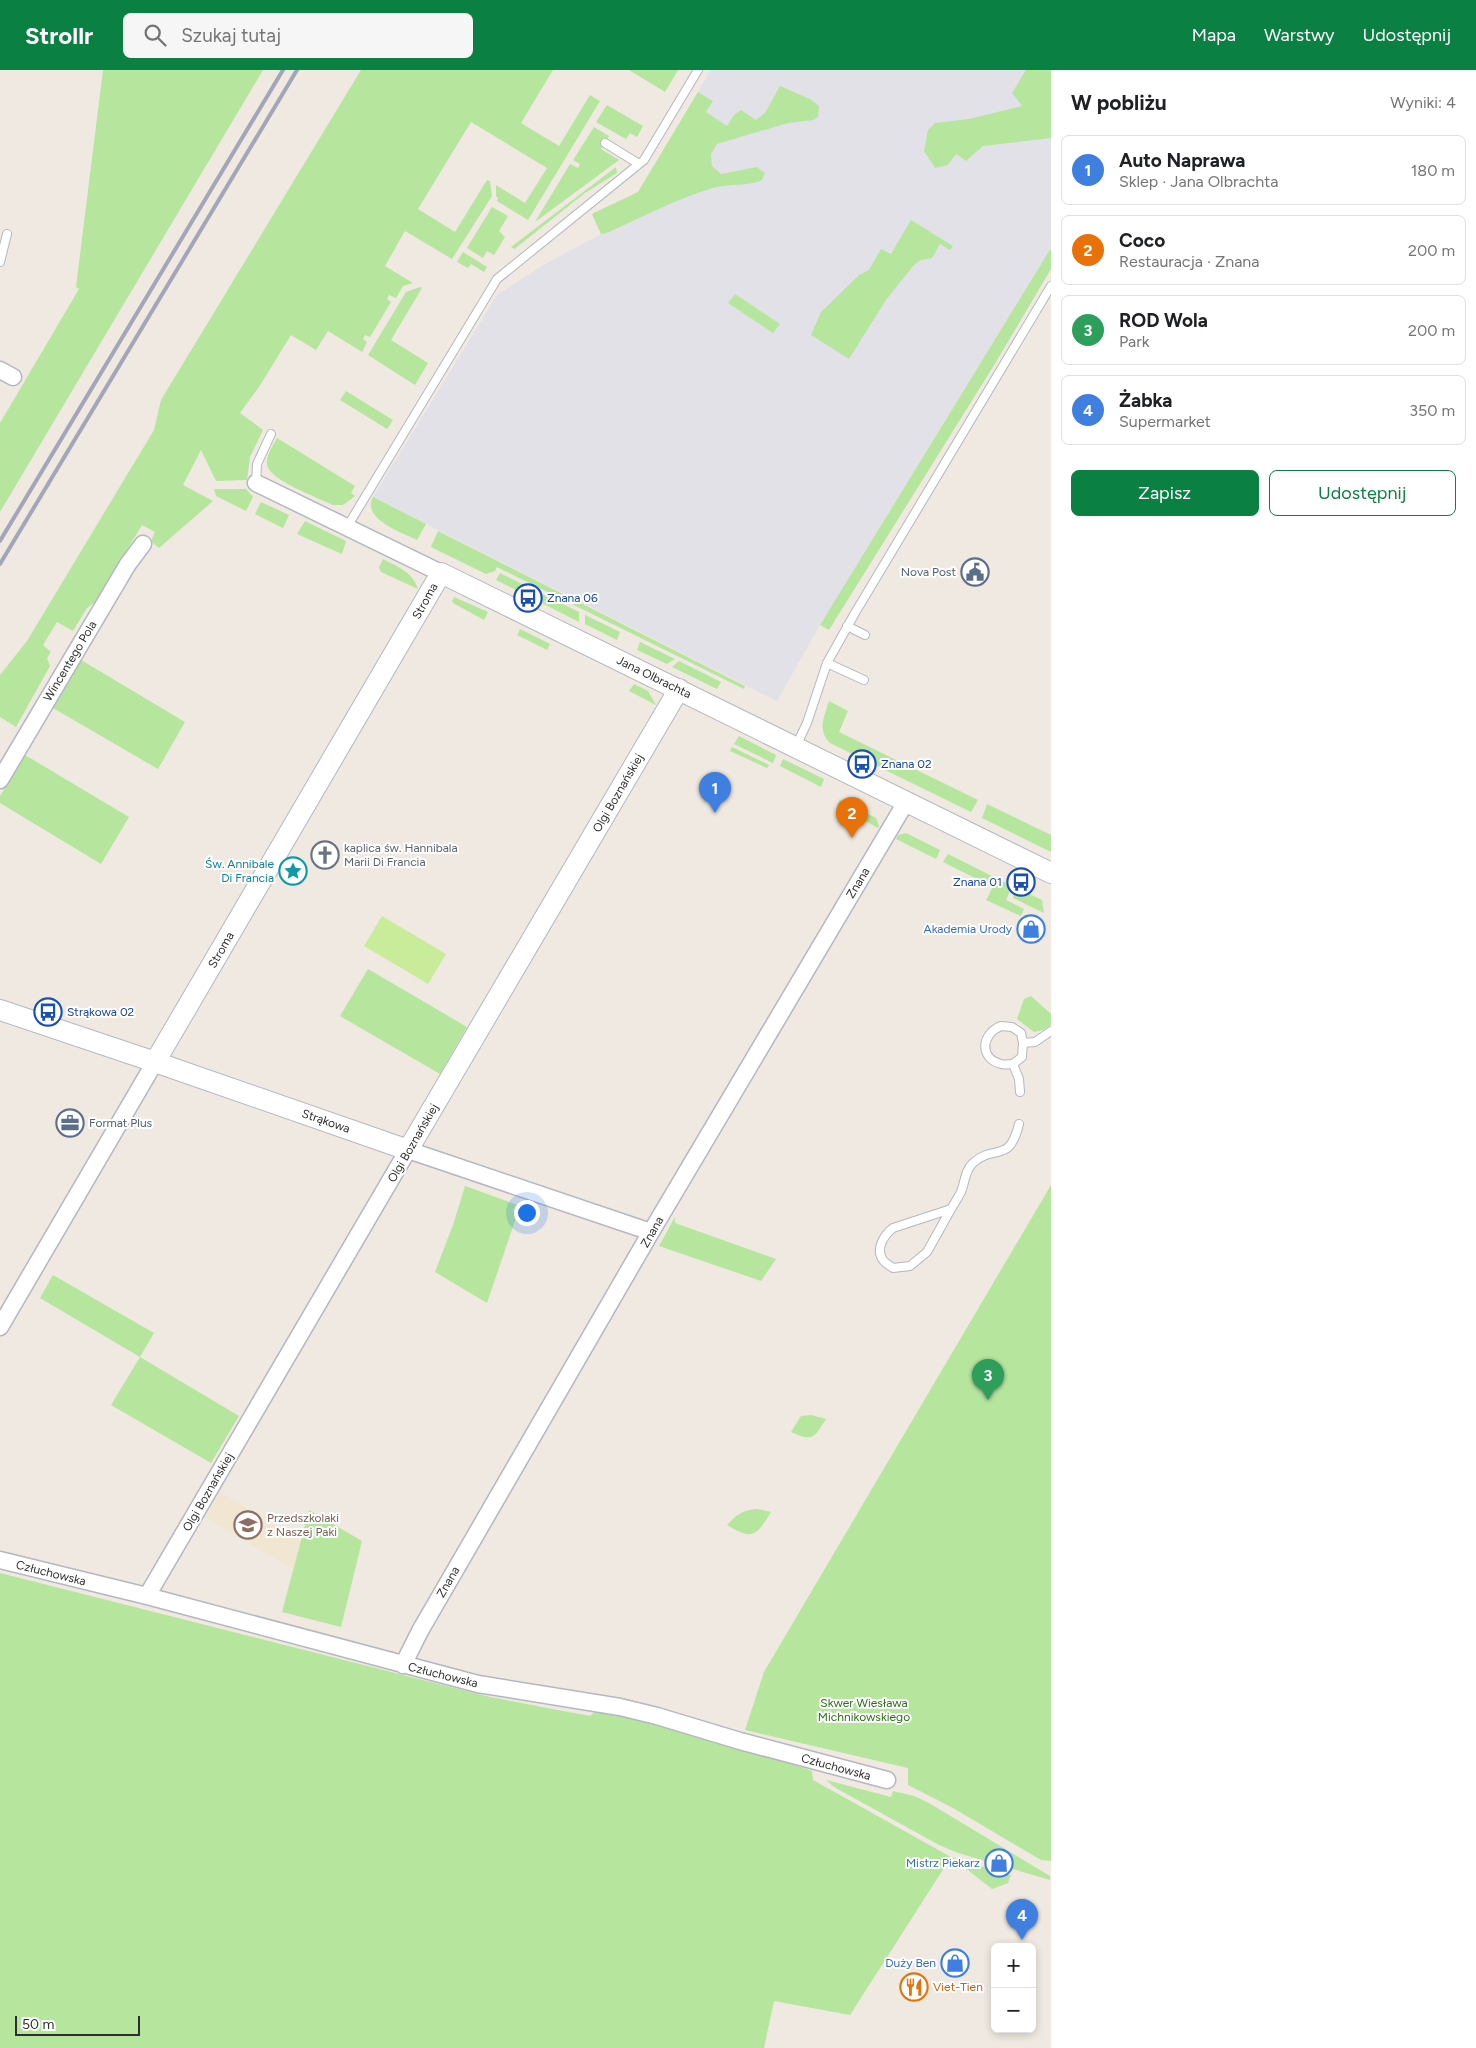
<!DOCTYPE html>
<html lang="pl">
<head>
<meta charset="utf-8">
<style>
  :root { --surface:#fff; --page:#f6f6f6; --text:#202124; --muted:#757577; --line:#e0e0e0; --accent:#0b8043 }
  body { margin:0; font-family:Figtree,sans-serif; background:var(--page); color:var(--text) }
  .controls { position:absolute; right:15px; bottom:15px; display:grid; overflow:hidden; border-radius:8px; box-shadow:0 2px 8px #0003 }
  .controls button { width:45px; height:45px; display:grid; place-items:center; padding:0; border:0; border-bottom:1px solid var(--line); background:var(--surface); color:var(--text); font:25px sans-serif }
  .scale { position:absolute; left:15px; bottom:12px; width:125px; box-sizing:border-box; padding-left:5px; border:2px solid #2e2e2e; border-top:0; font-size:14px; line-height:18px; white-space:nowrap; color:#2e2e2e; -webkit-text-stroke:4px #fff; paint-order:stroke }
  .you { position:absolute; left:526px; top:1142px; width:18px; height:18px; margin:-12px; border:4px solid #fff; border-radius:50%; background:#1a73e8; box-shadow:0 0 0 8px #1a73e833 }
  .badge { display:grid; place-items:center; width:32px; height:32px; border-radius:50%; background:var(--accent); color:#fff; font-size:16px; font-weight:700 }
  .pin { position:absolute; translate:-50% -41px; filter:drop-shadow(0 1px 2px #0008) }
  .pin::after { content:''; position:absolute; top:26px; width:18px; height:15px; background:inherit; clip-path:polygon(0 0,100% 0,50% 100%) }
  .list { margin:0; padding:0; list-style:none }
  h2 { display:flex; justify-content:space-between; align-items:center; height:65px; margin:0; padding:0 20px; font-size:21px }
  h2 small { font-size:16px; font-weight:400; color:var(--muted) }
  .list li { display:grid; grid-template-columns:32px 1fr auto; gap:15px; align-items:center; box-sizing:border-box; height:70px; margin:0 10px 10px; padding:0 10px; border:1px solid var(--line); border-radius:8px }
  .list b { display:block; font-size:19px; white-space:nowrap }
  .list p { margin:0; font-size:16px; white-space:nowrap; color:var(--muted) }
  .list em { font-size:16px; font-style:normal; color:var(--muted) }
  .actions { display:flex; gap:10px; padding:15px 20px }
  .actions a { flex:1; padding:11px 0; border:1px solid var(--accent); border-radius:8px; text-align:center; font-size:18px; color:var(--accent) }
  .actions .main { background:var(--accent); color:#fff }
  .icon { flex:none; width:28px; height:28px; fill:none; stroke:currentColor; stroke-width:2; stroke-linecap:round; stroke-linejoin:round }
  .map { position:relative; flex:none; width:1051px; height:1978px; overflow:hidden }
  header { display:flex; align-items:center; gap:30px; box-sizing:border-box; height:70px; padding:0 25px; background:var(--accent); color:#fff }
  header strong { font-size:24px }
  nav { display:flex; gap:28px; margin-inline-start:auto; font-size:18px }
  .search { width:350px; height:45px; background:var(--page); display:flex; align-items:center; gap:12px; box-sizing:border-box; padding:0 18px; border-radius:8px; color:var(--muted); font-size:19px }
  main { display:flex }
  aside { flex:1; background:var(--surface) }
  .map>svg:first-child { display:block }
  .industrial { fill:#e3e1e8 }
  .education { fill:#f0e6d1 }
  .green { fill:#b6e59e }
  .pitch { fill:#c9ec9a }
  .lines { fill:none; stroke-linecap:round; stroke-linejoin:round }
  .service-casing { stroke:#b4b7c1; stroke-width:10 }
  .minor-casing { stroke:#b4b7c1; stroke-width:19 }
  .tertiary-casing { stroke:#b4b7c1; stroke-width:22 }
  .service { stroke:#fff; stroke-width:8 }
  .minor { stroke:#fff; stroke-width:16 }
  .tertiary { stroke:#fff; stroke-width:20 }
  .rail { stroke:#a3a6b8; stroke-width:4 }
  .labels { text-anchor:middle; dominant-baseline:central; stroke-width:4; stroke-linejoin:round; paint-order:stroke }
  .service-label { font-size:12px; fill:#4e5e75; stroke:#fff; text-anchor:end }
  .transit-label { font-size:12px; fill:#164399; stroke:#fff; text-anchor:start }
  .street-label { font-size:12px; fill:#2e2e2e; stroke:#fff }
  .worship-label { font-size:12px; fill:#5b616d; stroke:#fff; text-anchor:start }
  .culture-label { font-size:12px; fill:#0d838f; stroke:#fff; text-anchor:end }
  .shop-label { font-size:12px; fill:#366cbe; stroke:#fff; text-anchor:end }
  .education-label { font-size:12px; fill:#785e54; stroke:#fff; text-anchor:start }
  .park-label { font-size:12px; fill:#2c6e1b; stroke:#fff }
  .food-label { font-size:12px; fill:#c56008; stroke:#fff; text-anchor:start }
</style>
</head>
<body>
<header>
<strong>Strollr</strong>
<div class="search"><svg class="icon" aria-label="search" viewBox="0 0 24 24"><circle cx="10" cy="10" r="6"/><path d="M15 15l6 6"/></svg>Szukaj tutaj</div>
<nav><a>Mapa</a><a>Warstwy</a><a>Udostępnij</a></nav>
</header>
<main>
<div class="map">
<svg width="1051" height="1978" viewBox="0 0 1051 1978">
  <rect width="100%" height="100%" fill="#efe9e1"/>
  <path class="industrial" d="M711 0H1051V178L820 555 777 631 373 427 497 225 545 194 601 164 592 144 638 122Z"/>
  <path class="education" d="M219 1421 300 1471 293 1499 205 1447Z"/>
  <path class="green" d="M103 0H263L0 442V353L79 219 76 217Z
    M361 0H553L521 53 559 76 590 25 600 31 528 150 497 131 498 128 496 126V115L525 133 547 98 471 52 418 139 455 162 487 110 490 111 492 126 452 189 405 161 385 196 413 213 403 216 396 228 389 225 387 229 391 232 370 267 365 265 363 269 367 272 362 282 328 261 316 280 291 265 259 317 240 343 263 360 250 387 247 410 216 411 201 380 183 415 213 431 159 478 151 471 155 462 142 455 95 532 87 538 73 561 57 552 43 575 51 582 47 588 50 596 16 657 0 647V605L27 571 154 360 161 330Z
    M629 0H678L665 22Z
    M1026 0H1051V68L983 76 966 91 956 84 948 95 935 98 924 81 928 60 935 53 969 49 1022 36 1012 23Z
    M780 16 810 29 819 36 818 47 813 50 788 53 717 74 711 84 712 96 721 104 757 97 765 103 762 110C748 117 729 113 713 118 676 129 642 147 607 163L601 164 592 144 638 122 698 22 713 31 706 42 727 56 734 45 741 40 756 50 765 43Z
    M607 35 643 56 637 67 630 63 626 69 596 52Z
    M594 57 609 66 601 79 619 90 535 152 570 94 578 98 580 94 573 90Z
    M616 97 617 103 585 123 517 177 515 179 511 177Z
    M492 137 508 146 499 161 505 167 494 185 487 181 483 188 467 178Z
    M911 150 953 176 950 180 940 174 932 188 921 190 914 195 886 230 849 289 811 265 821 242 859 205 869 200 881 179 891 184Z
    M1051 178V199L996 292 829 560 820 555Z
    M463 182 487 197 484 202 471 194 468 198 457 192Z
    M420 217 422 218 391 270 428 293 415 315 368 285 406 222Z
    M735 224 780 254 773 263 728 233Z
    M346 321 393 350 387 359 340 330Z
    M277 368 355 416 351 423 355 426 343 435H333C319 428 268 410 267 394 266 385 273 376 277 368Z
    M214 419H246L253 427 246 441 216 426Z
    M373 427 426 454 417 470C403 463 361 449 373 427Z
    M261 432 289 445 283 458 255 444Z
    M305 451 346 471 342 484 297 464Z
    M438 461 745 616 744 619 497 497 495 501 486 504 431 477Z
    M383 489C398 497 413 502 418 519L381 502 379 497Z
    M500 503 579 542V552L496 510Z
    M454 527 488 542 484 550 453 533 452 531Z
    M585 545 620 562 617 570 585 554Z
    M520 559 550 574 547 580 517 565Z
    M640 572 675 589 667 594 637 580Z
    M81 590 185 652 158 699 53 638Z
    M679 591 721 612 717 619 672 597Z
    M634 614 648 621 656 635 629 621Z
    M829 631 848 641 839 662 978 730 971 742 830 673C817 659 824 648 829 631Z
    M739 666 776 685 773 693 734 674Z
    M732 677 769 695 767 698 730 681Z
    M25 685 129 747 101 794 0 733V726Z
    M783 689 824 709 821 717 780 696Z
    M840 730 876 748 879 756 878 758 837 735Z
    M987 734 1051 765V782L982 748Z
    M906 763 940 780 936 789 896 769 898 765Z
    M948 784 1012 816 1006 830 1024 839 1021 846 986 830 993 817 943 792Z
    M1017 818 1042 830 1044 843 1013 828Z
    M368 899 467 957 440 1004 340 946Z
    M1031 926 1051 944V955L1043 960 1034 962 1017 949 1024 929Z
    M1051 1115V1791L1041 1790 953 1738 908 1715V1698L745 1660 764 1602Z
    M465 1116 520 1136 487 1233 435 1202 453 1155Z
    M675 1147V1153L776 1189 761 1211 659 1176Z
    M53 1205 154 1263 140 1287 239 1346 211 1393 111 1335 140 1287 40 1228Z
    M811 1345 826 1349C814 1368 813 1372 791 1362L801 1346Z
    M757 1439 771 1442C756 1467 752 1470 727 1455 736 1445 743 1440 757 1439Z
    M309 1440 362 1471 341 1557 282 1542Z
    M0 1503 490 1627 590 1646 597 1639 709 1667 812 1701 813 1710 951 1787 1011 1805 1008 1813 992 1819 951 1787 850 1945 774 1931 764 1978H0Z
    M826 1710 891 1727 893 1721 914 1726 929 1733 1050 1806V1810L958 1783 939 1775 834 1717Z"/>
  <path class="pitch" d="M382 846 446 884 428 914 364 876Z"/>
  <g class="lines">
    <g class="service-casing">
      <path id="service" d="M605 73 639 94
        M0 192 7 164
        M256 413 257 394 271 364
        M347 457 497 209 644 90 698 0
        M847 556 865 565
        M827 593 864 610
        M796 676 807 653 827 593 855 543 1051 216
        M1001 956 1012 957 1021 963 1023 973 1022 987 1013 994C1009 994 1004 995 1001 994 979 988 981 964 1001 956Z
        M1023 973 1035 972 1051 961
        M1013 994 1019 1009 1020 1022
        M951 1139 927 1182 910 1196 893 1198C890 1196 885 1193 883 1190 875 1179 884 1165 893 1158L951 1139C955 1133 958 1127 961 1122 965 1112 965 1100 973 1093 995 1073 1009 1095 1019 1054"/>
    </g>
    <g class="minor-casing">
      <path id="minor" d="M0 300 13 307
        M256 413 441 503
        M0 710 128 494 143 474
        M0 1257 155 992
        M0 1490 147 1526 478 1614 620 1637 657 1646 740 1671 887 1710
        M147 1526 408 1080 651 1162
        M403 1595 420 1561 651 1162 906 732"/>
    </g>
    <g class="tertiary-casing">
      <path id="tertiary" d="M0 940 155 992 408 1080 679 619
        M155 992 441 503 1051 803"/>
    </g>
    <use href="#service" class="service"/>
    <use href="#minor" class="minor"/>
    <use href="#tertiary" class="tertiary"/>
    <path class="rail" d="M0 471 283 0
      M0 494 297 0"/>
  </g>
  <defs>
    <g id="civic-ring" transform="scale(1.4375)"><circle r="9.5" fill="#fff" stroke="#5c6f8a" stroke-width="1.5"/><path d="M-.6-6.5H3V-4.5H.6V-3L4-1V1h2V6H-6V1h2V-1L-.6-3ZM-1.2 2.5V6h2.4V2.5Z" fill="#5c6f8a"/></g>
    <g id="bus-ring" transform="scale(1.4375)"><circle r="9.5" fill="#fff" stroke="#1a4fb4" stroke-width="1.5"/><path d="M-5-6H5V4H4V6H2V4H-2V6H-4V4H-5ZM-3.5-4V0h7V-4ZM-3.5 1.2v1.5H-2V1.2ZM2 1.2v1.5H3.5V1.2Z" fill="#1a4fb4"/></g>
    <g id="church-ring" transform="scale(1.4375)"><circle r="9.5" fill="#fff" stroke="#6b7280" stroke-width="1.5"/><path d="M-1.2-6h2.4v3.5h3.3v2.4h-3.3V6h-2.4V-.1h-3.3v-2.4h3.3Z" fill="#6b7280"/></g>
    <g id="sight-ring" transform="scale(1.4375)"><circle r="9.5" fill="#fff" stroke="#0f9aa8" stroke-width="1.5"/><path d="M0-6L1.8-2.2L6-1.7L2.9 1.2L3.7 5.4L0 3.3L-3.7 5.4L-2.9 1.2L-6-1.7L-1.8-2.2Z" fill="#0f9aa8"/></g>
    <g id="shop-ring" transform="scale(1.4375)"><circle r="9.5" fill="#fff" stroke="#3f7fe0" stroke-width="1.5"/><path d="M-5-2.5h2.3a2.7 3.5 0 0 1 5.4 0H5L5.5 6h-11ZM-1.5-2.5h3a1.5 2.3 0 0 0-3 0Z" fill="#3f7fe0"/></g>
    <g id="office-ring" transform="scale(1.4375)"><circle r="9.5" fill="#fff" stroke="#5c6f8a" stroke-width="1.5"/><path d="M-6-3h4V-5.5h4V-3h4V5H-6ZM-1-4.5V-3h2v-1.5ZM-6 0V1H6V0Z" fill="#5c6f8a"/></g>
    <g id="school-ring" transform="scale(1.4375)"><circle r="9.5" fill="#fff" stroke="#8d6e63" stroke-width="1.5"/><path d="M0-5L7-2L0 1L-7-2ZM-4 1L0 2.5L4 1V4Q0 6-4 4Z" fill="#8d6e63"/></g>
    <g id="restaurant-ring" transform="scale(1.4375)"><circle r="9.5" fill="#fff" stroke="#e8710a" stroke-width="1.5"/><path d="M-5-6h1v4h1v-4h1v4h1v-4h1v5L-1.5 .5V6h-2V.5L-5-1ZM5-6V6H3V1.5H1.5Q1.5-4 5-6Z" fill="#e8710a"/></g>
  </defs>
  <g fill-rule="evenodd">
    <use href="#civic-ring" x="975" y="502"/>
    <use href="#bus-ring" x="528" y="528"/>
    <use href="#bus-ring" x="862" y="694"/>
    <use href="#church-ring" x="325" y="785"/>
    <use href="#sight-ring" x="293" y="801"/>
    <use href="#bus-ring" x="1021" y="812"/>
    <use href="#shop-ring" x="1031" y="859"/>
    <use href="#bus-ring" x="48" y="942"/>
    <use href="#office-ring" x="70" y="1053"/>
    <use href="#school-ring" x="248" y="1455"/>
    <use href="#shop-ring" x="999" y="1793"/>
    <use href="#shop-ring" x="955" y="1893"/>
    <use href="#restaurant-ring" x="914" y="1917"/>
  </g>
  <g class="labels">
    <g class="service-label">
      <text x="956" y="502">Nova Post</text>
      <text x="89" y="1053" text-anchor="start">Format Plus</text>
    </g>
    <g class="transit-label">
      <text x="547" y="528">Znana 06</text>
      <text x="881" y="694">Znana 02</text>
      <text x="1002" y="812" text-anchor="end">Znana 01</text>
      <text x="67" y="942">Strąkowa 02</text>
    </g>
    <g class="street-label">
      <text transform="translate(425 531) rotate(-61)">Stroma</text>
      <text transform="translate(70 591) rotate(-59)">Wincentego Pola</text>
      <text transform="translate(654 607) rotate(26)">Jana Olbrachta</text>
      <text transform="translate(618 723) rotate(-60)">Olgi Boznańskiej</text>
      <text transform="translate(858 813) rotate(-59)">Znana</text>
      <text transform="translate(221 880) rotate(-60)">Stroma</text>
      <text transform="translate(326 1051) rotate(19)">Strąkowa</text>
      <text transform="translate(413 1073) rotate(-60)">Olgi Boznańskiej</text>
      <text transform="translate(652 1162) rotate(-60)">Znana</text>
      <text transform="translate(208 1422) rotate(-60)">Olgi Boznańskiej</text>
      <text transform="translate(51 1503) rotate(14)">Człuchowska</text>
      <text transform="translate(448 1512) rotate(-60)">Znana</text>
      <text transform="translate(443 1605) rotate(14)">Człuchowska</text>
      <text transform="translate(836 1697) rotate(15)">Człuchowska</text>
    </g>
    <g class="worship-label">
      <text x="344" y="778">kaplica św. Hannibala<tspan x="344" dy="14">Marii Di Francia</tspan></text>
    </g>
    <g class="culture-label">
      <text x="274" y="794">Św. Annibale<tspan x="274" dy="14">Di Francia</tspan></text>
    </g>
    <g class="shop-label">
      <text x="1012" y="859">Akademia Urody</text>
      <text x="980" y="1793">Mistrz Piekarz</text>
      <text x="936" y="1893">Duży Ben</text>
    </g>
    <g class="education-label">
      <text x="267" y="1448">Przedszkolaki<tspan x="267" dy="14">z Naszej Paki</tspan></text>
    </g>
    <g class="park-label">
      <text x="864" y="1633">Skwer Wiesława<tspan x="864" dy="14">Michnikowskiego</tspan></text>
    </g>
    <g class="food-label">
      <text x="933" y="1917">Viet-Tien</text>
    </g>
  </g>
</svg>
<div class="controls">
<button>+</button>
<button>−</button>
</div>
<div class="scale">50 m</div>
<div class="you"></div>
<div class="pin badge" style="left:715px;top:743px;background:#3f7fe0">1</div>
<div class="pin badge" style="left:852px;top:768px;background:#e8710a">2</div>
<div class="pin badge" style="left:988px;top:1330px;background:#2e9e5b">3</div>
<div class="pin badge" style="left:1022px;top:1870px;background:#3f7fe0">4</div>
</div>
<aside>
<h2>W pobliżu<small>Wyniki: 4</small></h2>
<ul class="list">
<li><span class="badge" style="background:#3f7fe0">1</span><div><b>Auto Naprawa</b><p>Sklep · Jana Olbrachta</p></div><em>180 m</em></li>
<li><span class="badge" style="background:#e8710a">2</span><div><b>Coco</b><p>Restauracja · Znana</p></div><em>200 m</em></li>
<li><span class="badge" style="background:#2e9e5b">3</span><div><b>ROD Wola</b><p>Park</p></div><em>200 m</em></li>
<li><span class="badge" style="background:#3f7fe0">4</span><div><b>Żabka</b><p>Supermarket</p></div><em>350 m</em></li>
</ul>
<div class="actions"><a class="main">Zapisz</a><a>Udostępnij</a></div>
</aside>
</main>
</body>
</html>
